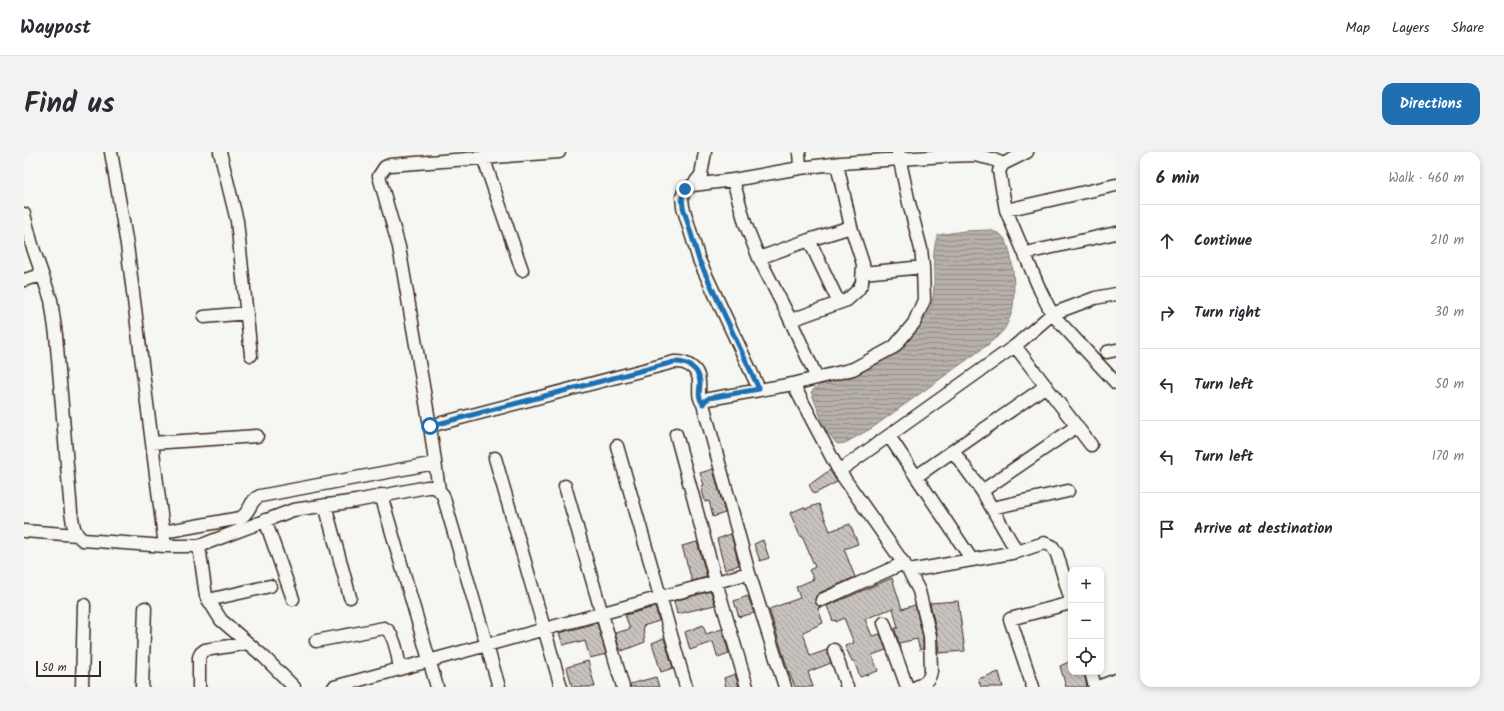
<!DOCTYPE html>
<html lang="en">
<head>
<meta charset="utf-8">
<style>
  :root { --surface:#fff; --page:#f2f2f3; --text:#2b2b33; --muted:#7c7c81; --line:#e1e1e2; --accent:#1f6fb2 }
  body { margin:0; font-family:Kalam,sans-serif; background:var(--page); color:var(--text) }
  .controls { position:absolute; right:12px; bottom:12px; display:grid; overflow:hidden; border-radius:8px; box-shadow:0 2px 6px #0003 }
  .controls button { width:36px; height:36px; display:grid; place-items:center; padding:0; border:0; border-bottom:1px solid var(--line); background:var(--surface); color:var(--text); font:20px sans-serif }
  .scale { position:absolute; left:12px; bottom:10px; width:65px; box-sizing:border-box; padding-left:4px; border:2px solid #3b2a1e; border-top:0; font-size:11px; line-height:14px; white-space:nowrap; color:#3b2a1e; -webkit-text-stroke:3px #f6f6f2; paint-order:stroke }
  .stop { position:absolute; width:12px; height:12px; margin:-9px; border:3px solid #1f6fb2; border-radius:50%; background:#fff }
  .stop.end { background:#1f6fb2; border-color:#fff; box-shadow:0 1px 4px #0008 }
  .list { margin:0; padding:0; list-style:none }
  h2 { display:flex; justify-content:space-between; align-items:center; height:52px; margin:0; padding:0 16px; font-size:17px }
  h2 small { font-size:13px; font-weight:400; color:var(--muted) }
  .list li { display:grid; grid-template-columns:26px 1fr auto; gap:12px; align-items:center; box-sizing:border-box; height:72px; padding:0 16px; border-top:1px solid var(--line) }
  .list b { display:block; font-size:15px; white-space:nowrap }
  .list em { font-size:13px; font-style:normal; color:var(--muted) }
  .icon { flex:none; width:22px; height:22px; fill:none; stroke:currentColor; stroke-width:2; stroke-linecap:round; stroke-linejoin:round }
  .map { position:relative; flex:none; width:1092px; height:535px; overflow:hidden; border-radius:12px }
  header { display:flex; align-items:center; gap:24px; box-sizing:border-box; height:56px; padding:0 20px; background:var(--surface); border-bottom:1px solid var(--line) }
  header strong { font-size:19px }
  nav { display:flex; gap:22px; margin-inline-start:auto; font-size:14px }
  .intro { display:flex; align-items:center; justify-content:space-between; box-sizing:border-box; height:96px; padding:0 24px }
  h1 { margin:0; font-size:28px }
  .button { padding:10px 18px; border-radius:12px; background:var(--accent); color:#fff; font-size:14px; font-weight:700 }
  main { display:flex; gap:24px; padding:0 24px }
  aside { flex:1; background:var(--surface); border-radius:12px; box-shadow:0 2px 6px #0003 }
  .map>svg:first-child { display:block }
  .water { fill:url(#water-rules); stroke:#857a71 }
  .building { fill:url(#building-back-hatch); stroke:#3b2a1e }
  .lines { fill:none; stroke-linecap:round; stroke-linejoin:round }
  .minor-casing { stroke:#3b2a1e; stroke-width:15 }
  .minor { stroke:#f6f6f2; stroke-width:12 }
  .route { stroke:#1f6fb2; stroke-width:5 }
</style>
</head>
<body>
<header>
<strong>Waypost</strong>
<nav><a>Map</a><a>Layers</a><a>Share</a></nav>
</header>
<div class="intro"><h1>Find us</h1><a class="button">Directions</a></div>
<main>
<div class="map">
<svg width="1092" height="535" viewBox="0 0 1092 535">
  <defs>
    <pattern id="water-rules" width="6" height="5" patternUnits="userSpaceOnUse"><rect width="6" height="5" fill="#b6b0a9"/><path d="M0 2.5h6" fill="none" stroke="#958f89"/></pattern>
    <pattern id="building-back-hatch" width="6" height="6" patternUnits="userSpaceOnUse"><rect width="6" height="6" fill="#c8c3be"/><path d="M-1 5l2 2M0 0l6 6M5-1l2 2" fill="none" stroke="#a49f9a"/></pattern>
  </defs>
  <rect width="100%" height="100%" fill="#f6f6f2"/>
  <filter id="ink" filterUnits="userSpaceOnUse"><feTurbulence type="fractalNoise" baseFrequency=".025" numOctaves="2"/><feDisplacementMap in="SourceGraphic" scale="8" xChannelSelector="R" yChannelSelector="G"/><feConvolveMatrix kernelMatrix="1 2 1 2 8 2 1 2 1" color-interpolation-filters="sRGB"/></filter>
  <g filter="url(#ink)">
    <path class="water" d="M966 78C970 80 977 81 979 85 990 97 992 144 988 160 986 165 984 170 982 174 979 181 970 187 965 192L848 276 821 291 813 292 802 278 787 240C802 225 817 230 832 223 839 220 845 215 851 211 872 198 894 183 905 159 916 134 904 107 914 83L940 79Z"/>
    <path class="building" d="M689 317 701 361 689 365 685 349 681 350 677 334 680 333 676 321Z
      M806 318 813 330 790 342 785 333Z
      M795 352 806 379 826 372 834 392 820 397 831 425 795 441 792 444 791 451 797 455 794 456 799 471 779 480 786 504 803 498 807 511 784 520 789 535H771L764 518 745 457 776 446 772 435 790 427 785 418 791 415 778 384H776L766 361 780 355 781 357Z
      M707 382 715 413 701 418 693 387Z
      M739 388 745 406 736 409 730 392Z
      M673 390 683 425 668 429 658 394Z
      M868 426 878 457 891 453 899 485V497L896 498 893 487 875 491 871 478V476H874L869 456 841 467 848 484 856 482 862 498 848 503 854 519 836 525 830 509H828L821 494 830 491 820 466 812 470V468L809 469 803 454Z
      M687 439 691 453 653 462 650 449Z
      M724 444 730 461 715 465 710 449Z
      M934 449 941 499 915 501 913 482 906 451Z
      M631 455 635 469 619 474 621 490 598 499V497L596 498 591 481 606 477 601 463Z
      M573 471 582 502 566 506 561 489 554 491V489L539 493 535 481Z
      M679 473 682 482 698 477 705 502 694 506 689 490 666 498 661 480Z
      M640 486 649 516 637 520 628 491Z
      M564 509 571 535H548L543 515Z
      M1047 509V520H1060L1063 535H1042L1036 514Z
      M975 520 979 535H957L954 527Z
      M711 522 715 535H702L700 526Z
      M632 525 635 535H606V532Z"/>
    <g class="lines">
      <g class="minor-casing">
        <path id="minor" d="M87 0 103 93 141 394
          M196 0 213 69 227 203
          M681 0 677 23 669 33 661 37 658 45 659 55 675 108 735 237
          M775 0 776 16
          M1003 0 979 12 975 19 982 58 1016 138 1028 162 1092 231
          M459 5 498 118
          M709 28 721 71 735 106 764 163 793 226
          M669 33 709 28 776 16 817 11 921 4 950 3 968 7 979 12
          M982 58 1092 33
          M0 62 8 93 27 148 32 183 47 360C49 370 49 382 59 388L141 394H175L269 358 332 349 403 335H412L419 343 475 535
          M785 88 815 151
          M1002 101 1092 81
          M735 106 785 88 827 75
          M839 121 899 115
          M0 128 18 123
          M180 165 223 161
          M767 168 823 148 834 138 838 131 839 112 827 75 813 12
          M991 194 1067 293
          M1083 200 1092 198
          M769 232 815 319 885 419 895 439 906 484 907 519C906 528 900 532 892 535
          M406 274 650 210C662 209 675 216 675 230 676 239 673 244 679 252
          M652 282 692 430 723 535
          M865 284 948 408
          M128 291 233 284
          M593 294 662 535
          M929 299 958 339 993 400
          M471 306 537 535
          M815 319 991 194 1028 162 1071 146 1092 142
          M893 324 1022 234
          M541 334 599 535
          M415 338 406 274 375 95 355 24 361 15 366 13 535 0
          M958 339 1053 274
          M357 343 413 535
          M301 353 326 445
          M968 356 1044 339
          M241 368 269 447
          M0 379 53 383
          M139 380 216 366C227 361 225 348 236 344L411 311
          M175 394 182 444 197 468 240 505 270 535
          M885 419 993 400 1020 391 1028 394 1033 402 1047 449
          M725 421 761 535
          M184 448 246 434
          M798 448 880 411
          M860 471 883 535
          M292 489 360 476C371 480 374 506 376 517
          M810 498 823 535
          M1067 520 1071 535
          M58 535 60 453
          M118 535 121 456
          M175 535V505L177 501 181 498 224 491
          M310 535 725 421 679 252 681 249 685 247 769 232 829 217 870 195 890 171 900 148 899 115 897 97 885 51 874 0
          M1009 535 986 467 1047 451
          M1074 535 1092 528"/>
      </g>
      <use href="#minor" class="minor"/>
    </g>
  </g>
  <g class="lines" filter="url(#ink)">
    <path class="route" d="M406 274 650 210C662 209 675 216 676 230 676 239 673 244 679 252L681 249 685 246 735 237 675 108 659 55 658 46 661 37"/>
  </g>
</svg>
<div class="controls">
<button>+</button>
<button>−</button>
<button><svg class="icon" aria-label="locate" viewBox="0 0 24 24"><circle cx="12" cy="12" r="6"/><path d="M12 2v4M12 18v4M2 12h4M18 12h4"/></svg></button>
</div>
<div class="scale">50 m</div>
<div class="stop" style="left:406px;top:274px"></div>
<div class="stop end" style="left:661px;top:37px"></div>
</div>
<aside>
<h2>6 min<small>Walk · 460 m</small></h2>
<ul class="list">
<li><svg class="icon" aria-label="ahead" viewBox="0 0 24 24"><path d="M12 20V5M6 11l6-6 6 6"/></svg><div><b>Continue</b></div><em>210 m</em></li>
<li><svg class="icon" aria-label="right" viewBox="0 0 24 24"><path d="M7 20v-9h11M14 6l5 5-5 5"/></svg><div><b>Turn right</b></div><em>30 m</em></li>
<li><svg class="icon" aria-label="left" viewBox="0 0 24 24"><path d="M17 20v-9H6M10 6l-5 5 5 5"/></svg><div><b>Turn left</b></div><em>50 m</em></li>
<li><svg class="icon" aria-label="left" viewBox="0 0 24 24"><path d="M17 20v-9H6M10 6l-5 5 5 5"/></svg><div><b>Turn left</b></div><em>170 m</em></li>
<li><svg class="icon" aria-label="arrive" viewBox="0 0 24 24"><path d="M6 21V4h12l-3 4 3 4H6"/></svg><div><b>Arrive at destination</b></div></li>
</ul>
</aside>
</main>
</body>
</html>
